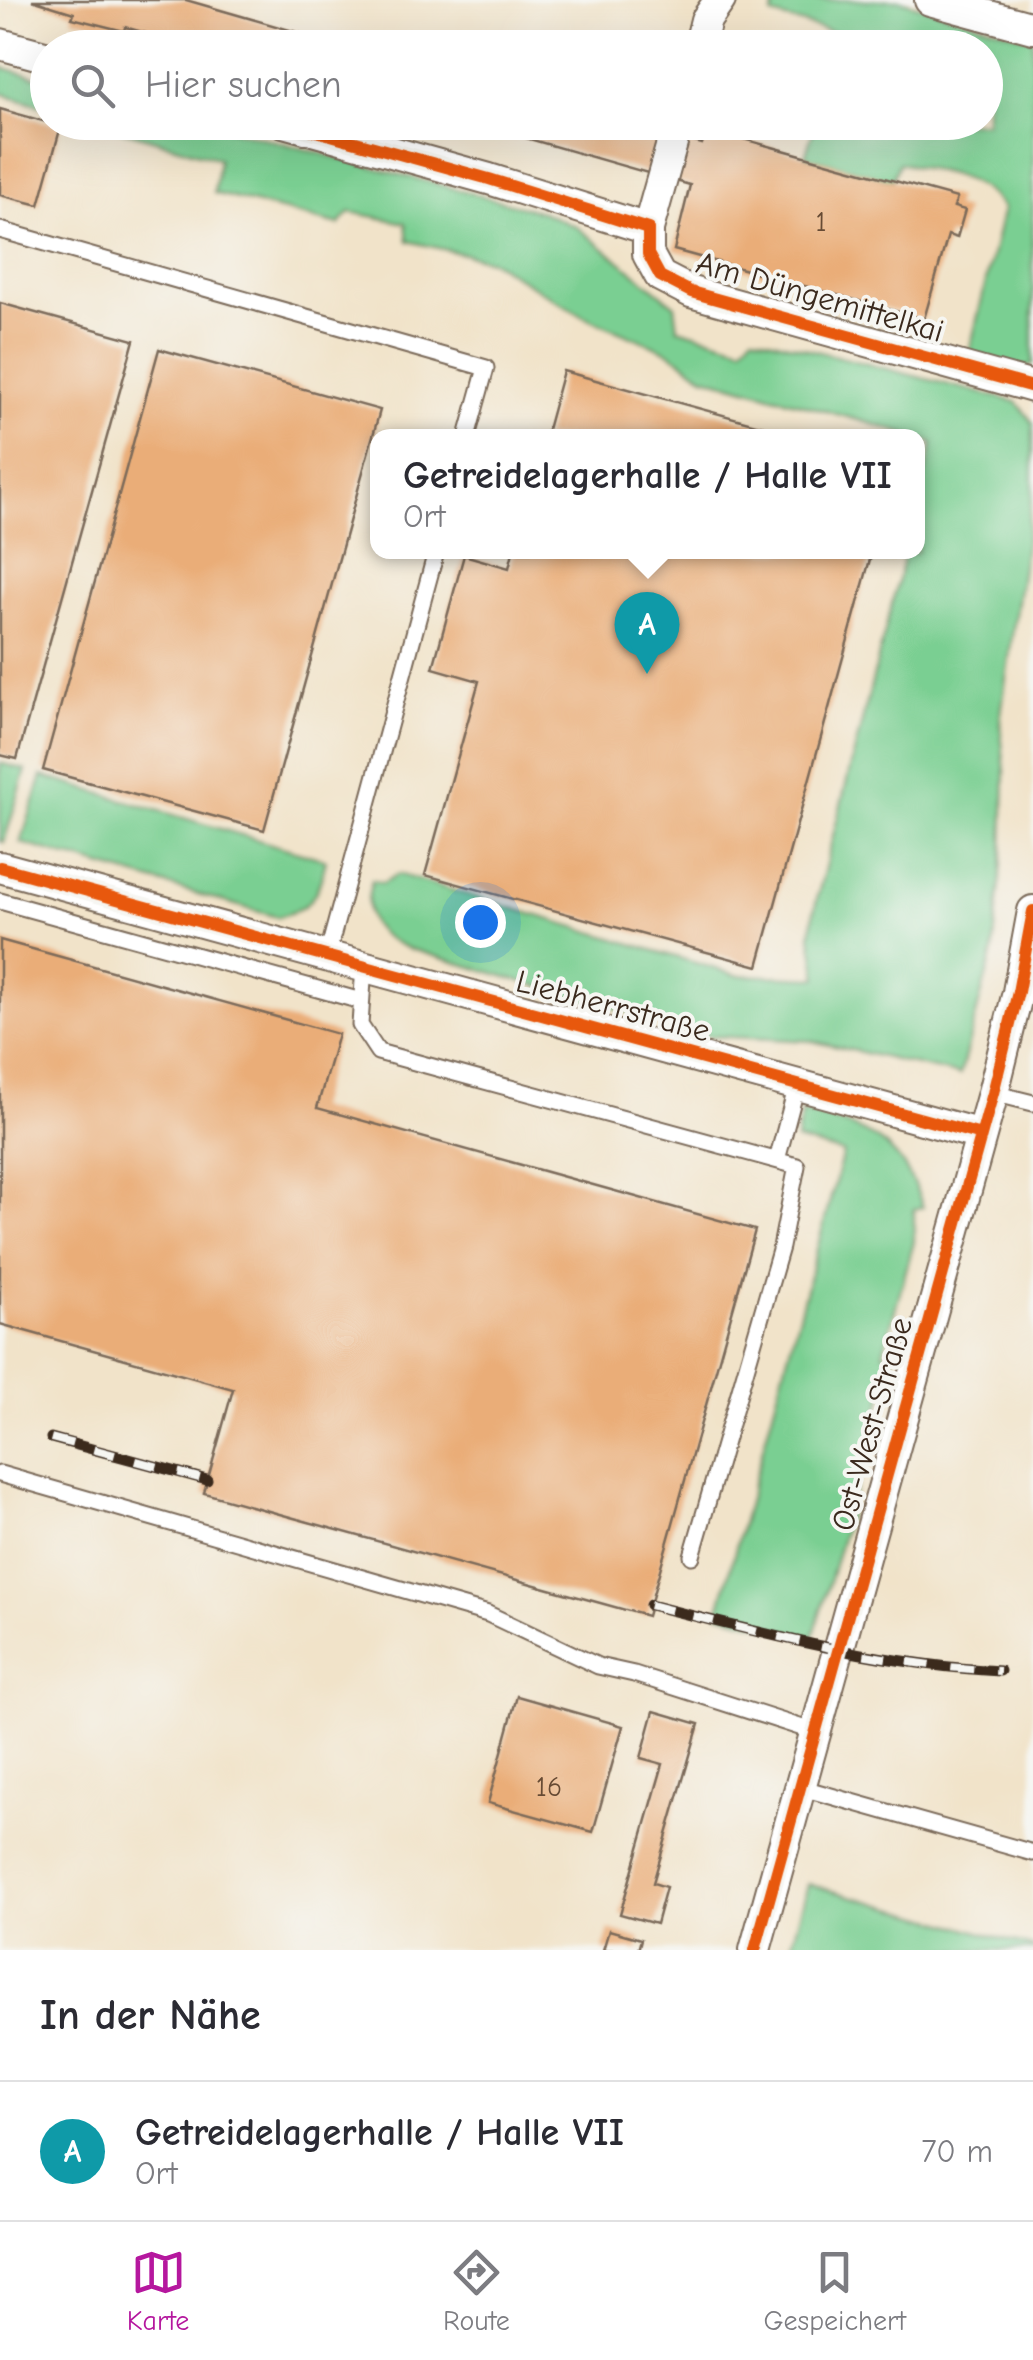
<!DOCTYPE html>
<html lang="de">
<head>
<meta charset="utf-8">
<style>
  :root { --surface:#fff; --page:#f2f2f3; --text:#2b2b33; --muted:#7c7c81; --line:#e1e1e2; --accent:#b5179e }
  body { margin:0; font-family:"Comic Neue",sans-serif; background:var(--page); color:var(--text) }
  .you { position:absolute; left:480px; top:922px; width:35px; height:35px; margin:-25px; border:8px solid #fff; border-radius:50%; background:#1a73e8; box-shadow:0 0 0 15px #1a73e833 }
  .badge { display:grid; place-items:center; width:65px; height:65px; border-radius:50%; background:var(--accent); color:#fff; font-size:32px; font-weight:700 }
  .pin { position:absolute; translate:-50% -82px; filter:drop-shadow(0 2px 5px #0008) }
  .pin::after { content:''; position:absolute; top:52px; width:35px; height:30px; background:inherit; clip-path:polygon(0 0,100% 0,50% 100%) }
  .popup { position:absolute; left:370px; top:429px; width:555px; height:130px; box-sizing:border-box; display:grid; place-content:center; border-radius:20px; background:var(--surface); filter:drop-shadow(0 2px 8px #0005); font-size:32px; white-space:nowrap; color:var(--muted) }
  .popup b { font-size:38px; color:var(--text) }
  .popup::after { content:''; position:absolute; left:50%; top:100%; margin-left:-20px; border:20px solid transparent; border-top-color:var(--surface) }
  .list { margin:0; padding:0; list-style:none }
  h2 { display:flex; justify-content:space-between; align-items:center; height:130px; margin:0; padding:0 40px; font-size:42px }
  h2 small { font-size:32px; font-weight:400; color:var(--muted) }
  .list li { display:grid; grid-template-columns:65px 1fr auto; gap:30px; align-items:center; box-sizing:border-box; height:140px; padding:0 40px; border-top:2px solid var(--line) }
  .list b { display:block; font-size:38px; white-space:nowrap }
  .list p { margin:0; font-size:32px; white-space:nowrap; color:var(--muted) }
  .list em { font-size:32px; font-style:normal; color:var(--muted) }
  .icon { flex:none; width:55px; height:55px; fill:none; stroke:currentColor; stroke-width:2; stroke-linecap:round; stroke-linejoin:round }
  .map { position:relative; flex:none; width:1033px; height:1950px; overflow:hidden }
  .search { position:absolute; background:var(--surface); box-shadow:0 10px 40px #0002; left:30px; right:30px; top:30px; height:110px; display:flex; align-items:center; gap:25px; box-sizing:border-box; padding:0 35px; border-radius:55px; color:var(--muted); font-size:38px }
  .sheet { height:270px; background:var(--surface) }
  nav { display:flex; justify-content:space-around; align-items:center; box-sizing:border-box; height:140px; border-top:2px solid var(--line); background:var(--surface); font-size:28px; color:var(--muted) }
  nav a { display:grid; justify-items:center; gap:5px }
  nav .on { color:var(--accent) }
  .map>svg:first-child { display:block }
  .green { fill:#7acf92; stroke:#5a7c58; stroke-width:2.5 }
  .building { fill:#eaad78 }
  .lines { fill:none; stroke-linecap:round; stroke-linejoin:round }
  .service-casing { stroke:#7b6b5a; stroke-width:19 }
  .minor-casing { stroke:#7b6b5a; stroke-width:34 }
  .service { stroke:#fff; stroke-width:15 }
  .minor { stroke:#fff; stroke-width:30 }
  .rail-casing { stroke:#3b2a1e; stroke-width:11 }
  .rail { stroke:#f6f6f2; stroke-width:8; stroke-dasharray:22; stroke-linecap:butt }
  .cycleway-casing { stroke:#f6f6f2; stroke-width:19 }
  .cycleway { stroke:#e8590c; stroke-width:12 }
  .labels { text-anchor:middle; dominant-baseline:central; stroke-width:8; stroke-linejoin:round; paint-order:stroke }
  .number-label { font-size:28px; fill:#674b34 }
  .street-label { font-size:32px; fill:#3b2a1e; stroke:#f6f6f2 }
</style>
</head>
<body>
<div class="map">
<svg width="1033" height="1950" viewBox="0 0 1033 1950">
  <rect width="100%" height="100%" fill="#f6f6f2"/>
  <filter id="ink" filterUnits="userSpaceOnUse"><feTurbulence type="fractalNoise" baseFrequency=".01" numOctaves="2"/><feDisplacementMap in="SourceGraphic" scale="20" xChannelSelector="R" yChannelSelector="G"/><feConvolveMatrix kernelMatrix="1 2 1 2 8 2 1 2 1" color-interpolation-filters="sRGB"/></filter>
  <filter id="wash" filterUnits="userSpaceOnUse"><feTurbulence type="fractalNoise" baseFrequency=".0048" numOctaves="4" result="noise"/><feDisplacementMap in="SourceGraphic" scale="40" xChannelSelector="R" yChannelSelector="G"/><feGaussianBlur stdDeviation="2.25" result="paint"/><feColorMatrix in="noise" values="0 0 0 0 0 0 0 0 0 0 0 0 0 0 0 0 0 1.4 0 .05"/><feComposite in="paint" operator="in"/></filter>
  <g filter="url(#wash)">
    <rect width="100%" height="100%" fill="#f1e3c9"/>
    <path class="green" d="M776 0H900L1033 39V364L1022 369 968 358 1003 209C980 175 937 171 899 163L892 180 805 156 816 123 986 122V48L865 47 866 42 772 15Z
      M0 67 47 80V107L0 93Z
      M98 123H207L542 212 577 227 675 305 678 328 743 347 753 335 1017 402 1033 423V490L1000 721 1005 772 1003 854 993 952 960 1075 812 1041 709 1036 407 948C372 934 361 918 372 880L383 883 398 874 736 975 818 978 811 936 814 911 905 552H917V506L933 443 917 437 704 376 667 351 583 316 490 260 408 241 406 223 350 212 339 225 214 193 219 159Z
      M0 763 26 770 4 842 0 841Z
      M42 776 326 860C318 893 313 909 277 917L21 843Z
      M802 1112C868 1130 899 1138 923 1207L914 1209V1242L883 1353 894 1357 813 1638 718 1613 843 1153 796 1140Z
      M808 1884 1033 1947V1950H790Z"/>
    <g id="blocks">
      <path class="building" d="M32 0H186L352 48H198L125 27 124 31 72 18 74 13Z
        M0 109 61 126 39 205 0 195Z
        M470 122H624L702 144 707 129 957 198 954 207 965 210 957 238 948 235 924 319 674 250 690 185Z
        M0 303 134 340 17 759 0 755Z
        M159 349 380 410 264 830 43 770Z
        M563 371 796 435V437H545Z
        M513 552H872L758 966 425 875 479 681 433 668 464 555 509 568Z
        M0 940 338 1034 317 1108 755 1230 647 1616 204 1493 233 1389 0 1324Z
        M517 1696 623 1726 593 1832 488 1803Z
        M654 1711 699 1724 653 1883 666 1887 656 1924 620 1914 663 1764 641 1758Z
        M609 1930 641 1939 638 1950H603Z"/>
    </g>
  </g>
  <g filter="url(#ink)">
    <use href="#blocks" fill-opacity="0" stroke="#7b6b5a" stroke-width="2.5"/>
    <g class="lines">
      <g class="service-casing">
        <path id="service" d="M0 230 486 368 467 437
          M0 901 361 1001
          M327 956 436 552
          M364 966 360 1025 378 1052 797 1166 781 1247 692 1556
          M993 1093 1033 1103
          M777 1160 797 1085
          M0 1474 488 1614 598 1666 634 1674 815 1732
          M799 1787 1033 1853"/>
      </g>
      <g class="minor-casing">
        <path id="minor" d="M930 0 1033 28
          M0 44 48 57
          M699 48 706 20 720 0
          M284 122 489 179 648 229V254L660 276 691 292 1033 387
          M648 229 678 122
          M0 867 981 1135
          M755 1950 993 1093 1018 992 1033 911"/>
      </g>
      <use href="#service" class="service"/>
      <use href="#minor" class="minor"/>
      <g class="rail-casing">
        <path id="rail" d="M51 1438 207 1480
          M650 1605C765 1634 881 1665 1000 1671"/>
      </g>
      <use href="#rail" class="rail"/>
      <g class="cycleway-casing">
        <path id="cycleway" d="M284 122 489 179 648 229V254L660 276 691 292 1033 387
          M0 867 981 1135
          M755 1950 993 1093 1018 992 1033 911"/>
      </g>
      <use href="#cycleway" class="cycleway"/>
    </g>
  </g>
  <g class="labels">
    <g class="number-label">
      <text x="821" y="222">1</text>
      <text x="549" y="1787">16</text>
    </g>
    <g class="street-label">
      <text transform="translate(820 297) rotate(16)">Am Düngemittelkai</text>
      <text transform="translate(613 1006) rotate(15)">Liebherrstraße</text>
      <text transform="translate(872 1424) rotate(-74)">Ost-West-Straße</text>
    </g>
  </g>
</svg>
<div class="you"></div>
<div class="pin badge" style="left:647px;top:674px;background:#0f9aa8">A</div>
<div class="popup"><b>Getreidelagerhalle / Halle VII</b>Ort</div>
<div class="search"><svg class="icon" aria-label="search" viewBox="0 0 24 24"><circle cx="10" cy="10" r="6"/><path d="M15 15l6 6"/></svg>Hier suchen</div>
</div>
<section class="sheet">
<h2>In der Nähe<small></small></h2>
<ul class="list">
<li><span class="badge" style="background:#0f9aa8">A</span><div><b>Getreidelagerhalle / Halle VII</b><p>Ort</p></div><em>70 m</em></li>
</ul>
</section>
<nav>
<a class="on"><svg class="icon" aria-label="map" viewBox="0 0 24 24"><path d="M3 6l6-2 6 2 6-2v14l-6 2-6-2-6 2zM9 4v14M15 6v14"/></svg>Karte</a>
<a><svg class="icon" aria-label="directions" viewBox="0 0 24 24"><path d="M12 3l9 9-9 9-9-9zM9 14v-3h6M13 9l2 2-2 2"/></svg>Route</a>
<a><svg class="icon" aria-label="saved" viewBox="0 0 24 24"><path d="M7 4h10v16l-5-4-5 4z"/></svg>Gespeichert</a>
</nav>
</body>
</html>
